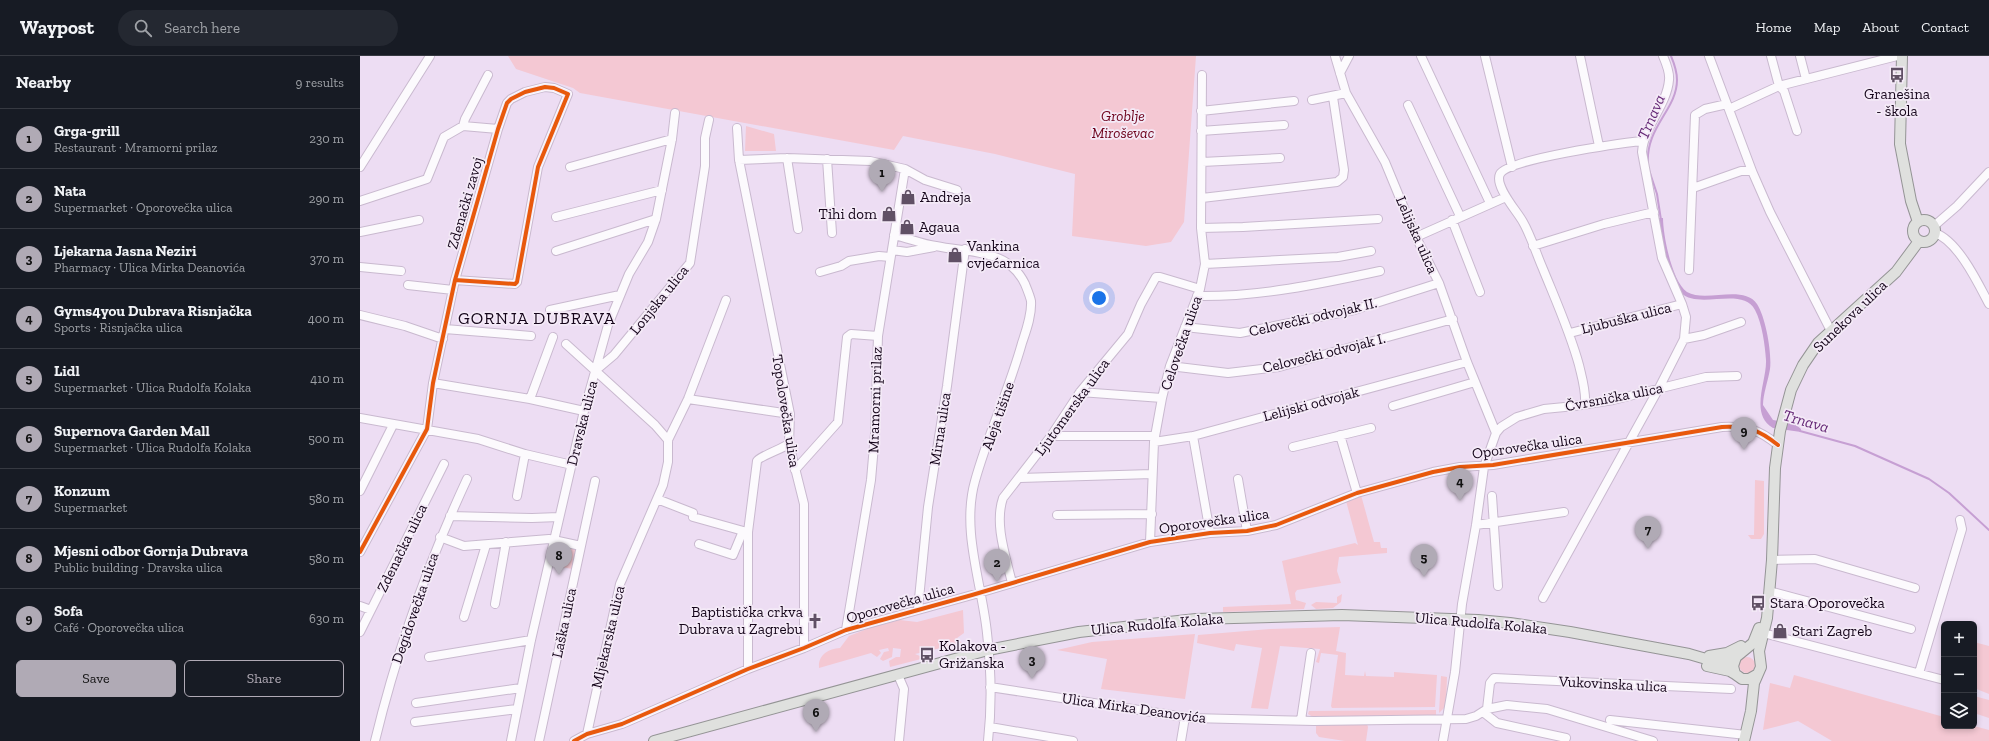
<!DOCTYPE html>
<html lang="en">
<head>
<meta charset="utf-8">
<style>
  :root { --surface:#171b24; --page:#242831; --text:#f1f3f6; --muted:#9ea1a6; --line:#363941; --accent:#b0aab5 }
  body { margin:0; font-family:"Zilla Slab",serif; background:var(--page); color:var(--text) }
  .controls { position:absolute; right:12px; bottom:12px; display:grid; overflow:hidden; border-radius:6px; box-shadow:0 2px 6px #0003 }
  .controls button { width:36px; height:36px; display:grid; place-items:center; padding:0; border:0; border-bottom:1px solid var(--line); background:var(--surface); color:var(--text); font:20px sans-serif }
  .you { position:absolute; left:739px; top:242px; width:14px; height:14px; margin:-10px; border:3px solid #fff; border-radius:50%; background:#1a73e8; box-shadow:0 0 0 6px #1a73e833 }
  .badge { display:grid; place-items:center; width:26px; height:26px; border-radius:50%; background:var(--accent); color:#111; font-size:13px; font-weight:700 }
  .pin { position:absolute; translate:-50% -33px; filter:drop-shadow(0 1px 2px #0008) }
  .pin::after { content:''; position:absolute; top:21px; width:14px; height:12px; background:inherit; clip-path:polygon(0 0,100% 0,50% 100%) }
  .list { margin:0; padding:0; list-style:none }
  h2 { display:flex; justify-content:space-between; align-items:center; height:52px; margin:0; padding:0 16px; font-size:17px }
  h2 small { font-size:13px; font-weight:400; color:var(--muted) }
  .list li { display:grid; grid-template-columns:26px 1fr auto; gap:12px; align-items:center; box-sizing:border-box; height:60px; padding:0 16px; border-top:1px solid var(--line) }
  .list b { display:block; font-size:15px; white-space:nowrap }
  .list p { margin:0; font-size:13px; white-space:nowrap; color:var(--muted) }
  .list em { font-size:13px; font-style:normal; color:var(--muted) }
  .actions { display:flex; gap:8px; padding:12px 16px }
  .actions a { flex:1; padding:9px 0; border:1px solid var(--accent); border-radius:6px; text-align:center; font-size:14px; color:var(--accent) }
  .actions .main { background:var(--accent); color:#111 }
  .icon { flex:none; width:22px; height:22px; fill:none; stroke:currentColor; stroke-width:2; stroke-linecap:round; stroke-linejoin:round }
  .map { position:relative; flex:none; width:1629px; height:685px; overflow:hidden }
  header { display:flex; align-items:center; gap:24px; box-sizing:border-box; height:56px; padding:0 20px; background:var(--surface); border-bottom:1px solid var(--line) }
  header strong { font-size:19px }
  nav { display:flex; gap:22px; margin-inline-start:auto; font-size:14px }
  .search { width:280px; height:36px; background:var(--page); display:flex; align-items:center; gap:10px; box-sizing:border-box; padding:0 14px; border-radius:22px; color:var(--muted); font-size:15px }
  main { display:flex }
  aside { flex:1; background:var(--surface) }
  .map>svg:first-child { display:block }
  .green { fill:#f4c8d3 }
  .water { fill:#c69fd3 }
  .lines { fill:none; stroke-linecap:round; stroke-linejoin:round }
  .stream { stroke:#c69fd3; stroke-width:2 }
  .minor-casing { stroke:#c9b9cf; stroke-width:10 }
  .major-casing { stroke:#949495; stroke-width:12 }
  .minor { stroke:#fcfafd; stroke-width:8 }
  .major { stroke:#dfe0de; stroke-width:10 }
  .cycleway-casing { stroke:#f4eaf7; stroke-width:6 }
  .cycleway { stroke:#e8590c; stroke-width:4 }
  .labels { text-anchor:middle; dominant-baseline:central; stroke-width:3.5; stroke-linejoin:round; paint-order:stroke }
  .poi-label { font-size:15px; fill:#140419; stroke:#f4eaf7; text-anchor:start }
  .park-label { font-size:15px; font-style:italic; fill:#6d001b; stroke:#f4eaf7 }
  .street-label { font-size:15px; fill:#140419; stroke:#f4eaf7 }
  .water-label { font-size:16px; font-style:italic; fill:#652876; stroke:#f4eaf7 }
  .quarter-label { font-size:17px; letter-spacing:1px; fill:#140419; stroke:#f4eaf7 }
</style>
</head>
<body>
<header>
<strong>Waypost</strong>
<div class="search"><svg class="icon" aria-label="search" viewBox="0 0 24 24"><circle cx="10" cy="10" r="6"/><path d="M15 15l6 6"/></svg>Search here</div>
<nav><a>Home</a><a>Map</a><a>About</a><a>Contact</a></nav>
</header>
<main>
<aside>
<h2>Nearby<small>9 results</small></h2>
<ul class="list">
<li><span class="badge">1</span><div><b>Grga-grill</b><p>Restaurant · Mramorni prilaz</p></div><em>230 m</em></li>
<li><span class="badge">2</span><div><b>Nata</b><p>Supermarket · Oporovečka ulica</p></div><em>290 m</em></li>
<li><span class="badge">3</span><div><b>Ljekarna Jasna Neziri</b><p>Pharmacy · Ulica Mirka Deanovića</p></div><em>370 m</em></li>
<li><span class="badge">4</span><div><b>Gyms4you Dubrava Risnjačka</b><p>Sports · Risnjačka ulica</p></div><em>400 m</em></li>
<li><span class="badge">5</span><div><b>Lidl</b><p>Supermarket · Ulica Rudolfa Kolaka</p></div><em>410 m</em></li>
<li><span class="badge">6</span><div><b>Supernova Garden Mall</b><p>Supermarket · Ulica Rudolfa Kolaka</p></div><em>500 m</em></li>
<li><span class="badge">7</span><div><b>Konzum</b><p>Supermarket</p></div><em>580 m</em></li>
<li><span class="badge">8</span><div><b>Mjesni odbor Gornja Dubrava</b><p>Public building · Dravska ulica</p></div><em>580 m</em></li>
<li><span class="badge">9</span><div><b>Sofa</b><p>Café · Oporovečka ulica</p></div><em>630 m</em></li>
</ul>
<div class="actions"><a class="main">Save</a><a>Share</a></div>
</aside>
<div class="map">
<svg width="1629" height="685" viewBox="0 0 1629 685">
  <rect width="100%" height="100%" fill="#edddf3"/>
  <path class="green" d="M148 0H836L824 166 811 186 786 190 712 180 715 118 635 98 543 80 534 94 220 37 213 32 156 13Z
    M386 70 414 78 416 95H385Z
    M1395 424 1404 425V478L1401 483H1391L1388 479H1394Z
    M1001 439 1014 486H1020L1021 492H1027V497L979 501 977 515 981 527 937 534 935 537 936 544 946 547 944 553 863 556V551L931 548 922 505 995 487 998 489 986 445Z
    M197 488 216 493 212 513 192 509Z
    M982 538 981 546 973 552 956 553 951 549 956 546 977 547V541Z
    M603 554 604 577 597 582 602 587 555 598 560 600 561 603 530 611 529 605 536 601H540L541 593 533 592 532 601 523 605 520 603 524 596 529 595 528 592 519 594 521 597 517 601 511 597 459 612C458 599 468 593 480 592L489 580 520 568 540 564 557 566Z
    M980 571 976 595 986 597 985 619 1004 620 1005 615 1006 620 1034 621V616L1077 619 1075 651 972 652 971 650 978 599 961 597 959 607 956 606 960 593 920 590 908 653 891 652 902 592 876 588 874 595 837 587 838 579 910 573Z
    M835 578 825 643 741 633 747 603 697 594 732 586Z
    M1614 586 1629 590V638L1614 632Z
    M1379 609a8 8 0 1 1 16 0a8 8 0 1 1-16 0Z
    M1434 619 1584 661V670H1614L1629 674V685H1472L1438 665 1403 674 1410 627 1430 632Z
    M1081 620 1087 621 1086 650 1079 657Z
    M1614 640 1629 644V662L1614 657Z
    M1076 654V659L953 661 948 658 949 655Z
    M1007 668 1008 671 1006 685H985L959 681 956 677V670L958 669Z"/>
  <path class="water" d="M1297 162H1303C1303 179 1312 226 1327 236 1346 247 1383 228 1397 248 1406 262 1412 298 1410 313 1408 325 1403 338 1403 349L1413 364 1435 368 1441 373V376L1413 372C1389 358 1407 325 1406 304 1405 289 1402 267 1395 254 1383 230 1339 254 1321 237 1307 223 1301 182 1297 162Z"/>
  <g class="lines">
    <path class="stream" d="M1288 109C1285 71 1317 54 1317 24 1317 16 1314 7 1311 0
      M1289 114 1297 138 1301 164
      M1440 375 1495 390 1569 423 1589 437 1629 474"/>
    <g class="minor-casing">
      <path id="minor" d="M975 0 986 37 1025 106 1056 181 1079 227 1107 306 1136 377 1124 411 1116 469 1102 548 1095 616 1083 685
        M1061 0 1130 147
        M1125 0 1152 111
        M1220 0 1239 90
        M1349 0 1392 115 1410 156 1471 275
        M1411 0 1419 30 1424 35 1437 75
        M1440 0 1446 23
        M980 17 989 0
        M952 44 986 37
        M1048 49 1100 160
        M1369 53 1419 30 1537 0
        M841 55 934 45
        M103 70 105 63 128 19
        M377 72 379 104 430 358 429 388 444 448V592
        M841 75 924 69
        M427 102 438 173
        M467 103 472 177
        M379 104 427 102 510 105 545 113 565 124 597 134
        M842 106 920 102
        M0 111 70 0
        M210 111 312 83
        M1333 132 1381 115H1392
        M842 142 977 126 983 121 984 114 973 41
        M0 145 67 123 84 81 103 70 138 73
        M196 161 302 134
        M1092 164 1120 236
        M1574 170 1597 150 1629 116
        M841 172 883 171 1018 163
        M0 176 59 164
        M1575 177C1598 185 1618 227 1629 248
        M534 179C548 182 562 188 576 190 608 197 648 192 665 228 667 233 670 240 671 245 672 259 666 275 662 287 649 334 628 378 615 425 601 474 622 528 627 577 631 612 632 650 628 685
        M1056 181 1146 141
        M1173 190 1244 168 1294 156
        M532 194 547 196 574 191
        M196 195 296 163
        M845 208 978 201 1011 195
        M0 211 41 215
        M1329 214 1335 59 1345 53 1367 48
        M460 216 481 210 489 205 519 200 530 201
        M48 229 93 234
        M837 240C898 241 960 228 1020 215
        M1322 248 1326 261 1324 283 1344 279 1381 266
        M190 254 260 239
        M0 259 45 270 83 283
        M825 271 880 277 994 254 1079 227
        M85 273 171 280
        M1210 277 1322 248 1302 202 1282 96C1284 70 1307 49 1309 24 1310 16 1306 7 1303 0
        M206 288 295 369 308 384
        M810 310 868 317 919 311 1093 263
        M235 315 254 299 330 207 345 110V82L349 64
        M73 327 170 343 224 355
        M720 336 802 342
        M170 343 193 281
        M328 343 430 358
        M1225 348C1226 334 1222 322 1219 309 1210 276 1196 245 1183 213 1176 197 1171 180 1163 166 1157 155 1134 130 1140 118 1148 103 1262 87 1283 85
        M1033 350 1115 326
        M0 362 118 383 165 398 212 409
        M1136 377 1141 371 1157 361 1184 353 1215 350 1253 344 1346 321 1377 320
        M980 379 997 437
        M691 380H794
        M833 380 850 477
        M794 386 833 380 1107 306
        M933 391 1011 372
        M435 414 478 366 487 281 491 278 518 280
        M660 422 792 418
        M878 423 887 475
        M0 435 33 369
        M157 440 165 398
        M1132 440 1138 530
        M297 443 333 457
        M697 459 792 458
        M90 460 172 462 199 461
        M333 461 387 476
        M1116 469 1204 456
        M80 481 104 490 189 483 221 490
        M790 486 794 386 802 342 810 310 840 233 845 208 841 172 842 19
        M339 488 373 499 383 475
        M0 496 67 373 73 327 95 224 138 73 147 47 151 43 165 36 185 31 194 32 208 38 178 111 157 226 155 228 95 224
        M1412 504 1455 503 1555 532
        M652 527C646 501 634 468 643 442L691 380 720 336 768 278 781 248 796 221H800L840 233
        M1409 535 1551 573
        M1183 542 1299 332 1324 283
        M135 548 146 486
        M0 550 11 554
        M558 553 568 451 587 330 605 193
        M104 561 126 489
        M486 574 511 424 515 378 518 280 545 113
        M0 576 84 408
        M1403 577 1584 624
        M69 601 171 584
        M388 613V476L397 405C399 401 421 393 429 388
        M1559 617 1602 473 1600 464
        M538 619 544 633 539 685
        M630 631 831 662 954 665 1106 663 1116 660 1127 653 1130 627 1134 622 1371 633
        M56 647 161 632
        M1127 653 1147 649 1187 653 1293 685
        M1123 656 1137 667 1206 682
        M941 664 951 597
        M1250 664 1386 679
        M55 666 157 653
        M630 671 713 685
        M227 678 260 528 303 429 308 406V384L328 343 366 244
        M15 685C37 594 68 507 107 423
        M151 685 171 584 224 355 248 269 269 218 288 186 296 163 312 83 315 57
        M179 685 235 425
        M214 685 227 678 262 668 388 613 444 592 486 574 612 539 790 486 850 477 887 475 916 469 997 437 1073 416 1100 411 1133 409 1362 371C1387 370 1398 373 1418 389
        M821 685 825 661"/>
    </g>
    <g class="major-casing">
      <path id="major" d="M1542 0 1540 88 1551 145 1558 166
        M1553 175a11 11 0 1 1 22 0a11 11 0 1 1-22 0Z
        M1349 600 1367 597 1381 590
        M1347 610 1370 615 1375 618
        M1398 618 1389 623H1382L1375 618 1373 610 1376 601 1393 587 1399 572
        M294 685 628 594 719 576 836 563 982 559 1118 564 1150 567 1210 576 1329 598 1353 605H1367L1376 601
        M1384 685 1391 655 1394 627 1401 611 1399 595 1407 562 1412 504 1415 412 1420 375 1431 334 1443 309 1458 287 1536 216 1559 185"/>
    </g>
    <use href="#minor" class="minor"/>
    <use href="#major" class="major"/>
    <g class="cycleway-casing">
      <path id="cycleway" d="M0 496 67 373 73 327 95 224 138 73 147 47 151 43 165 36 185 31 194 32 208 38 178 111 157 226 155 228 95 224
        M214 685 227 678 262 668 388 613 444 592 486 574 612 539 790 486 850 477 887 475 916 469 997 437 1073 416 1100 411 1133 409 1362 371C1387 370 1398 373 1418 389"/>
    </g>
    <use href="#cycleway" class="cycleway"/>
  </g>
  <defs>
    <g id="bus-bare" transform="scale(1.2)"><path d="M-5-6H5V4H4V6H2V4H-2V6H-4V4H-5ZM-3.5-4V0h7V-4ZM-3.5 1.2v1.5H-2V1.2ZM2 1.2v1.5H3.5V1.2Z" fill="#605065" stroke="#f4eaf7" stroke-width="2.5" paint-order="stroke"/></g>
    <g id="shop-bare" transform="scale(1.2)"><path d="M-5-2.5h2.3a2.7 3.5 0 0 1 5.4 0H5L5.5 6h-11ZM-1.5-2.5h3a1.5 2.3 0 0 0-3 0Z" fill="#605065" stroke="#f4eaf7" stroke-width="2.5" paint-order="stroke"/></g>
    <g id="church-bare" transform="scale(1.2)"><path d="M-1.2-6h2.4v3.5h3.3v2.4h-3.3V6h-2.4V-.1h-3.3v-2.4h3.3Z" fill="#605065" stroke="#f4eaf7" stroke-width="2.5" paint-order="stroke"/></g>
  </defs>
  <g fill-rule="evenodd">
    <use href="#bus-bare" x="1537" y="19"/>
    <use href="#shop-bare" x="548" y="141"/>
    <use href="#shop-bare" x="529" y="158"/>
    <use href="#shop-bare" x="547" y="171"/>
    <use href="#shop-bare" x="595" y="199"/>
    <use href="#bus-bare" x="1398" y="547"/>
    <use href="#church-bare" x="455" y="565"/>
    <use href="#shop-bare" x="1420" y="575"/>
    <use href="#bus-bare" x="567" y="599"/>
  </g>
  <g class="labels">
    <g class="poi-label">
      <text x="1537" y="38" text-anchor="middle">Granešina<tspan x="1537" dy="17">- škola</tspan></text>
      <text x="560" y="141">Andreja</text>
      <text x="517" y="158" text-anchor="end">Tihi dom</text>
      <text x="559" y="171">Agaua</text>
      <text x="607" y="190">Vankina<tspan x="607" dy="17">cvjećarnica</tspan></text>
      <text x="1410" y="547">Stara Oporovečka</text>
      <text x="443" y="556" text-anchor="end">Baptistička crkva<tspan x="443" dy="17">Dubrava u Zagrebu</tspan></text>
      <text x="1432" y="575">Stari Zagreb</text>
      <text x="579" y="590">Kolakova -<tspan x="579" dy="17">Grižanska</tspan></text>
    </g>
    <g class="park-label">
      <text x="763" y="60">Groblje<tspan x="763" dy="17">Miroševac</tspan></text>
    </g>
    <g class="street-label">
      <text transform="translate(105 147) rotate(-74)">Zdenački zavoj</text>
      <text transform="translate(1057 179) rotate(66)">Lelijska ulica</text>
      <text transform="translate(299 244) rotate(-51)">Lonjska ulica</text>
      <text transform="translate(1490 260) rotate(-44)">Sunekova ulica</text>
      <text transform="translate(953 261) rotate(-13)">Celovečki odvojak II.</text>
      <text transform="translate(1266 262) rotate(-14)">Ljubuška ulica</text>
      <text transform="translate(821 287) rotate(-71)">Celovečka ulica</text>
      <text transform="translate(964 297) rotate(-14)">Celovečki odvojak I.</text>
      <text transform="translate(1254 341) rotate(-11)">Čvrsnička ulica</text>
      <text transform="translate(515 344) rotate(-88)">Mramorni prilaz</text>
      <text transform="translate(951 348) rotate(-15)">Lelijski odvojak</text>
      <text transform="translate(712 351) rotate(-54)">Ljutomerska ulica</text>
      <text transform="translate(426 355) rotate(81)">Topolovečka ulica</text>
      <text transform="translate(638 360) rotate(-71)">Aleja tišine</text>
      <text transform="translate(222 367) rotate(-76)">Dravska ulica</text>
      <text transform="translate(580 373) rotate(-81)">Mirna ulica</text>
      <text transform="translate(1167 390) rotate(-8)">Oporovečka ulica</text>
      <text transform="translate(854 465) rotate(-8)">Oporovečka ulica</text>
      <text transform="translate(42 492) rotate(-64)">Zdenačka ulica</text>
      <text transform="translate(540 547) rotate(-16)">Oporovečka ulica</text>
      <text transform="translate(55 552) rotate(-71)">Degidovečka ulica</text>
      <text transform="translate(204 567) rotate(-78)">Laška ulica</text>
      <text transform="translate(1121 567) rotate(5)">Ulica Rudolfa Kolaka</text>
      <text transform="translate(797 568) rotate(-5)">Ulica Rudolfa Kolaka</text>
      <text transform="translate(248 581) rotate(-77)">Mljekarska ulica</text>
      <text transform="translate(1253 628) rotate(3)">Vukovinska ulica</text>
      <text transform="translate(774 652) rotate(8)">Ulica Mirka Deanovića</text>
    </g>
    <g class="water-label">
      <text transform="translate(1291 61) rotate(-67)">Trnava</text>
      <text transform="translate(1446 365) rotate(16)">Trnava</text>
    </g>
    <g class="quarter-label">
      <text x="177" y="262">GORNJA DUBRAVA</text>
    </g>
  </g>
</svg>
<div class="controls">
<button>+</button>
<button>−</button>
<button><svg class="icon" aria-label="layers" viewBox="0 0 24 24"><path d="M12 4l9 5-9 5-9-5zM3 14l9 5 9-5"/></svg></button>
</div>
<div class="you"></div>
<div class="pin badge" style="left:522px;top:136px">1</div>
<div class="pin badge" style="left:637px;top:526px">2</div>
<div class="pin badge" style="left:672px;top:623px">3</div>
<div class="pin badge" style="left:1100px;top:445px">4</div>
<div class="pin badge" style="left:1064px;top:521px">5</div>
<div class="pin badge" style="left:456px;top:676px">6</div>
<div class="pin badge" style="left:1288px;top:493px">7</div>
<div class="pin badge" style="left:199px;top:519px">8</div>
<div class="pin badge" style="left:1384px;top:394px">9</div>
</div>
</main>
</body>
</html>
